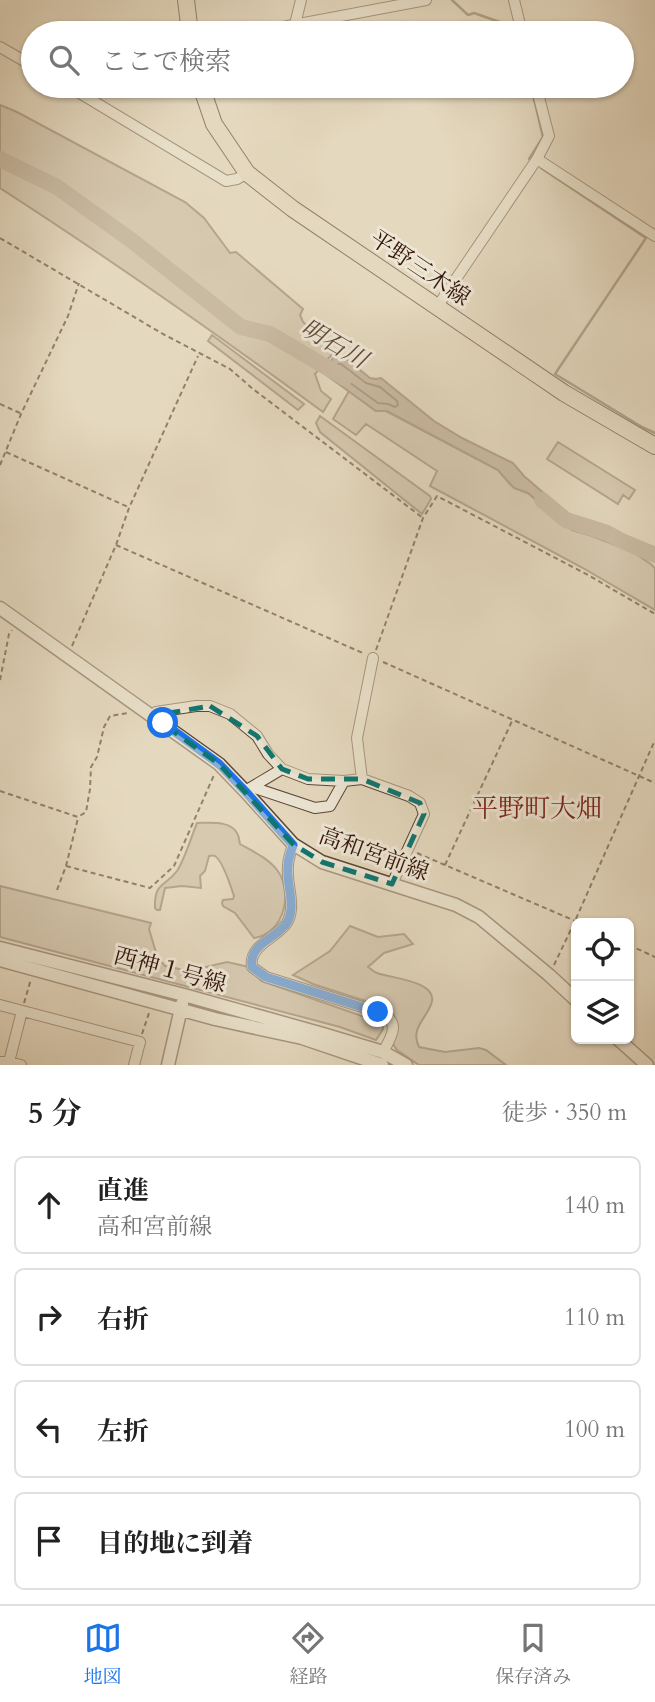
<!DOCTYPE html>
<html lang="ja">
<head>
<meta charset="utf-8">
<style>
  :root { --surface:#fff; --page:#f2f2f2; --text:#222; --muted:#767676; --line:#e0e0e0; --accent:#1a73e8 }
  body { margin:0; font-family:Cardo,"Noto Serif JP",serif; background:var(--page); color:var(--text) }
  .controls { position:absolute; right:21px; bottom:21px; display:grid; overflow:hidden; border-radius:10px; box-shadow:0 2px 5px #0004 }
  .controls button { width:63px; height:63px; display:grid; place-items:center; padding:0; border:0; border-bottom:2px solid var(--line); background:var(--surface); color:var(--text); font:35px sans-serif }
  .stop { position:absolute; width:21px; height:21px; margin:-16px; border:5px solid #1a73e8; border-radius:50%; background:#fff }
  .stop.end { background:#1a73e8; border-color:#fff; box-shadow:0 2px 7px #0008 }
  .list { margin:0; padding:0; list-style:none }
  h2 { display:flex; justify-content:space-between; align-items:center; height:91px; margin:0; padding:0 28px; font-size:30px }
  h2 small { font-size:23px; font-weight:400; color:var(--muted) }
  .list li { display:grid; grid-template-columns:46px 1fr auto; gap:21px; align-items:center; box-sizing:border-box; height:98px; margin:0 14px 14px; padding:0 14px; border:2px solid var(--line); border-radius:10px }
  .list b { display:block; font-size:26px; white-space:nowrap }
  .list p { margin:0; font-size:23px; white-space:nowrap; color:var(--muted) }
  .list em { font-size:23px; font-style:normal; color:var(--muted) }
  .icon { flex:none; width:38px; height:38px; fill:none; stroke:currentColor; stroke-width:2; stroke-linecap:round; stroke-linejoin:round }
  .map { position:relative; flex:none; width:655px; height:1065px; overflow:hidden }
  .search { position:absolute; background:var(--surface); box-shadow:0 2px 5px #0004; left:21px; right:21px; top:21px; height:77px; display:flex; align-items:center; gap:18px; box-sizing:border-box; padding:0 24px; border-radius:38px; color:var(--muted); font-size:26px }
  .sheet { height:539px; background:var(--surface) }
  nav { display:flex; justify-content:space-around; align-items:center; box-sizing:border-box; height:98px; border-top:2px solid var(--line); background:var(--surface); font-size:19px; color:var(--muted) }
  nav a { display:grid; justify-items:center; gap:4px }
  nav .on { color:var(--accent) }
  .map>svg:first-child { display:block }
  .green { fill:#c6b79f; stroke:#7c6654; stroke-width:2 }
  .water { fill:#a89680; stroke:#796250; stroke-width:2 }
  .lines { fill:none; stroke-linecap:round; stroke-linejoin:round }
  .shore { stroke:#6e5644; stroke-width:2 }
  .stream { stroke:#796250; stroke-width:2.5 }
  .river { stroke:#a89680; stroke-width:16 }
  .minor-casing { stroke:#5f4636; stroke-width:12 }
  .tertiary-casing { stroke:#5f4636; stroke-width:15 }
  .primary-casing { stroke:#331509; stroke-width:18 }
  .path { stroke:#331509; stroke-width:2; stroke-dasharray:5 3.5; stroke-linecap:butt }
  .minor { stroke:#ede6d5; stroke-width:10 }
  .tertiary { stroke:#ede6d5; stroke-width:12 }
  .primary { stroke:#e4d8be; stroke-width:16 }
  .route { stroke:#1a73e8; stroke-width:9 }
  .marked { fill:none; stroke:#0f766e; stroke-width:5; stroke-dasharray:14 9; stroke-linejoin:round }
  .labels { text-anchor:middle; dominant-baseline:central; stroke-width:6; stroke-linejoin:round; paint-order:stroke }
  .street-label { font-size:23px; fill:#331509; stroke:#ede6d5 }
  .water-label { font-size:24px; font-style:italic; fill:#624939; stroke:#ede6d5 }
  .quarter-label { font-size:26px; fill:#7a1f14; stroke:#ede6d5 }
</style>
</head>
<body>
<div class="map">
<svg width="655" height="1065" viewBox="0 0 655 1065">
  <rect width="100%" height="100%" fill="#e4d8be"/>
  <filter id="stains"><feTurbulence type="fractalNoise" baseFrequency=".00286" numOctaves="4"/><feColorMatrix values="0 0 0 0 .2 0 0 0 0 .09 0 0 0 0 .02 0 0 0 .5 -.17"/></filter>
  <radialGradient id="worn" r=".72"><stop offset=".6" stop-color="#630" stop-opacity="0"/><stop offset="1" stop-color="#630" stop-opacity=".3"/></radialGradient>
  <path class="green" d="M0 105 17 112 185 202 204 218 230 253 236 252 303 309 300 315 303 322 335 351 315 374 321 391 331 399 323 412C217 334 110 259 0 188Z
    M212 335 304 404 298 410 208 341Z
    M349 391 376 411H386L498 470 509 483 514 488 528 493 544 507 557 516 572 530 592 536 633 552 652 565 655 569V610L583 568 430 486 437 471 366 424 356 435 333 419Z
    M320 416 430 496 431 499 422 514 320 432 316 423Z
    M558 442 635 490 629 499 623 495 618 504 547 459Z
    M197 823C209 823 230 820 237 833 239 836 239 840 240 844 252 851 268 858 277 870 294 892 284 934 254 938L235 913 223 906 222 903 223 900 233 899 234 896C231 887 223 861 215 856 213 855 211 856 209 856L205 871 200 876 201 888 182 886 165 888 160 910H157L155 908C154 882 165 887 177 871 184 861 192 835 197 823Z
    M0 886 151 923 149 929 157 956 165 966 189 971 227 962 249 967 261 981 382 1023 383 1029 376 1040 340 1027 0 937Z
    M350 926 378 937 404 934 413 944 384 953 368 967C371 969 374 972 377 973 390 978 436 981 432 1001 429 1017 409 1027 419 1047L445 1052 479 1048 486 1050 506 1065H419L397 1050 393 1044 398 1026 393 1014 381 1006 313 984 293 975 330 951Z"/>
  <path class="water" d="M338 352 370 378 376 379 381 378 434 421 462 438 513 463 524 476 562 509 557 516 544 507 528 493 514 488 498 470 387 411H376L322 372Z"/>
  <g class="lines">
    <path class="shore" d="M338 364H341L366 383 380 387 397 401 398 405 395 407 388 404 378 403 335 372 334 369Z"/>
    <path class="stream" d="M452 0 468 15 474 13 517 28V30
      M531 86 543 137 529 159 533 162
      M541 168 646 238 555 374 642 427 655 433"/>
    <path class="river" d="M0 159 57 187 131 240 241 327 270 334 345 378
      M542 500 566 520 607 533 622 541 655 555"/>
    <g class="minor-casing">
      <path id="minor" d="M514 0 522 33
        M295 24 301 0
        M251 33 426 0
        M0 47 33 66
        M68 86 226 181 237 179 247 173
        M537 159 655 236
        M437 307 537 159 549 136 536 86
        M373 658 357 738 362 779 409 796 420 803 424 814 392 884
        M152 716 156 712 196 706H210L230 714 257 736 268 754 282 769
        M252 787 315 808 330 806 344 781
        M245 791 282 769 308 779 344 781 362 779
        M293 844C291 851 288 859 288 866 286 884 296 904 288 921 279 938 248 944 252 967L266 977 378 1012C402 1021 392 1036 383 1052
        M0 1005 140 1042 134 1065
        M0 1062H9L21 1065
        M9 1062 22 1011"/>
    </g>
    <g class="tertiary-casing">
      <path id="tertiary" d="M0 608 219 764 245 791 293 844 322 862 456 905 479 917 549 975 576 1000
        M0 948 184 995 323 1034 383 1052 406 1065
        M0 960 215 1019 302 1038 382 1065
        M618 1039 647 1065
        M168 1065 182 1004"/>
    </g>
    <g class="primary-casing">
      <path id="primary" d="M186 0 190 33
        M201 86 214 124 247 173 293 209 564 393 655 446"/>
    </g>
    <path class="path" d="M0 238 163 334 230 369 253 389 423 518
      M0 404 20 413
      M6 452 128 507
      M0 465 21 414 68 316 79 283
      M116 545 365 654
      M72 646 116 545 129 508 198 356
      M376 650 423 518 437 496 588 575 655 614
      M383 662 655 783
      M0 680 9 634 12 630
      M0 791 78 817 86 812 90 789 91 767 97 757 104 727 110 716 128 713
      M417 853 580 923
      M445 865 512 721
      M66 866 150 888 174 866 214 775
      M57 890 66 866 78 818
      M629 945 655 957
      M554 965 575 921 655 740
      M24 1003 31 979
      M142 1034 149 1013"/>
    <use href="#minor" class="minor"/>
    <use href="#tertiary" class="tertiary"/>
    <use href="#primary" class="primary"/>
  </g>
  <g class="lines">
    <path class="route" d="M163 723 219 764 245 791 293 845C291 851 288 859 288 866 286 884 296 904 288 921 278 939 248 943 252 967L266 977 378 1012"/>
  </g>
  <path d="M0 0H655V1065H0ZM210 706 257 736 282 769 308 779H362L420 803 424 814 392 884 322 862 293 844 219 764 152 716Z" fill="#e4d8be" fill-opacity=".55" fill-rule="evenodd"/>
  <path class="marked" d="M210 706 257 736 282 769 308 779H362L420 803 424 814 392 884 322 862 293 844 219 764 152 716Z"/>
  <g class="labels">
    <g class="street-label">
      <text transform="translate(420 268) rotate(34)">平野三木線</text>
      <text transform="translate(374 854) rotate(20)">高和宮前線</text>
      <text transform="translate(170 970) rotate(15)">西神１号線</text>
    </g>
    <g class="water-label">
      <text transform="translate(334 344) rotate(30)">明石川</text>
    </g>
    <g class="quarter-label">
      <text x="537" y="808">平野町大畑</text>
    </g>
  </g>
  <rect width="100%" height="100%" filter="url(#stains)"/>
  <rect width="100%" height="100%" fill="url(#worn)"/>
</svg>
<div class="controls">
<button><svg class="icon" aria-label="locate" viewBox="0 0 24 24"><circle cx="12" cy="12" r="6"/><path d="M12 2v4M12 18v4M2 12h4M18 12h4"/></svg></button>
<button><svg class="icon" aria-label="layers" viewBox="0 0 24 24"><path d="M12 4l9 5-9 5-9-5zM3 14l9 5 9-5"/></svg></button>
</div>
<div class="stop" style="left:163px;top:723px"></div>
<div class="stop end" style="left:378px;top:1012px"></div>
<div class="search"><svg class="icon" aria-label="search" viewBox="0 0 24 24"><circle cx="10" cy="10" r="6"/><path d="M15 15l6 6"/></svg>ここで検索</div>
</div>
<section class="sheet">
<h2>5 分<small>徒歩 · 350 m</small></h2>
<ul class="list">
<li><svg class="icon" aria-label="ahead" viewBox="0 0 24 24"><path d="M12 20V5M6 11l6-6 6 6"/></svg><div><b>直進</b><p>高和宮前線</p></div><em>140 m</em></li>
<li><svg class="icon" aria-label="right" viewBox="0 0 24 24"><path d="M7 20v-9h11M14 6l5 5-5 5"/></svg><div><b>右折</b></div><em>110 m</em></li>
<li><svg class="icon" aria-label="left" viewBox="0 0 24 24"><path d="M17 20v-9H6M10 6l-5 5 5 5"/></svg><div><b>左折</b></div><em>100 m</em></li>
<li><svg class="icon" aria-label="arrive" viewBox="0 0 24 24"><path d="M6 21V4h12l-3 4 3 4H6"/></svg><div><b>目的地に到着</b></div></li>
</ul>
</section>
<nav>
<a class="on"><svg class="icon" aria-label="map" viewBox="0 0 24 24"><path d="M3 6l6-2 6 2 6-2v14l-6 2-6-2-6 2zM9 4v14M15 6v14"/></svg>地図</a>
<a><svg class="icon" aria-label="directions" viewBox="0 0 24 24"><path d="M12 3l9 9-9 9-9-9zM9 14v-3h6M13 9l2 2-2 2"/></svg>経路</a>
<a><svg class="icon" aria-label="saved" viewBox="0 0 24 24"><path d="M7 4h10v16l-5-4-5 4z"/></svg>保存済み</a>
</nav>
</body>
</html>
